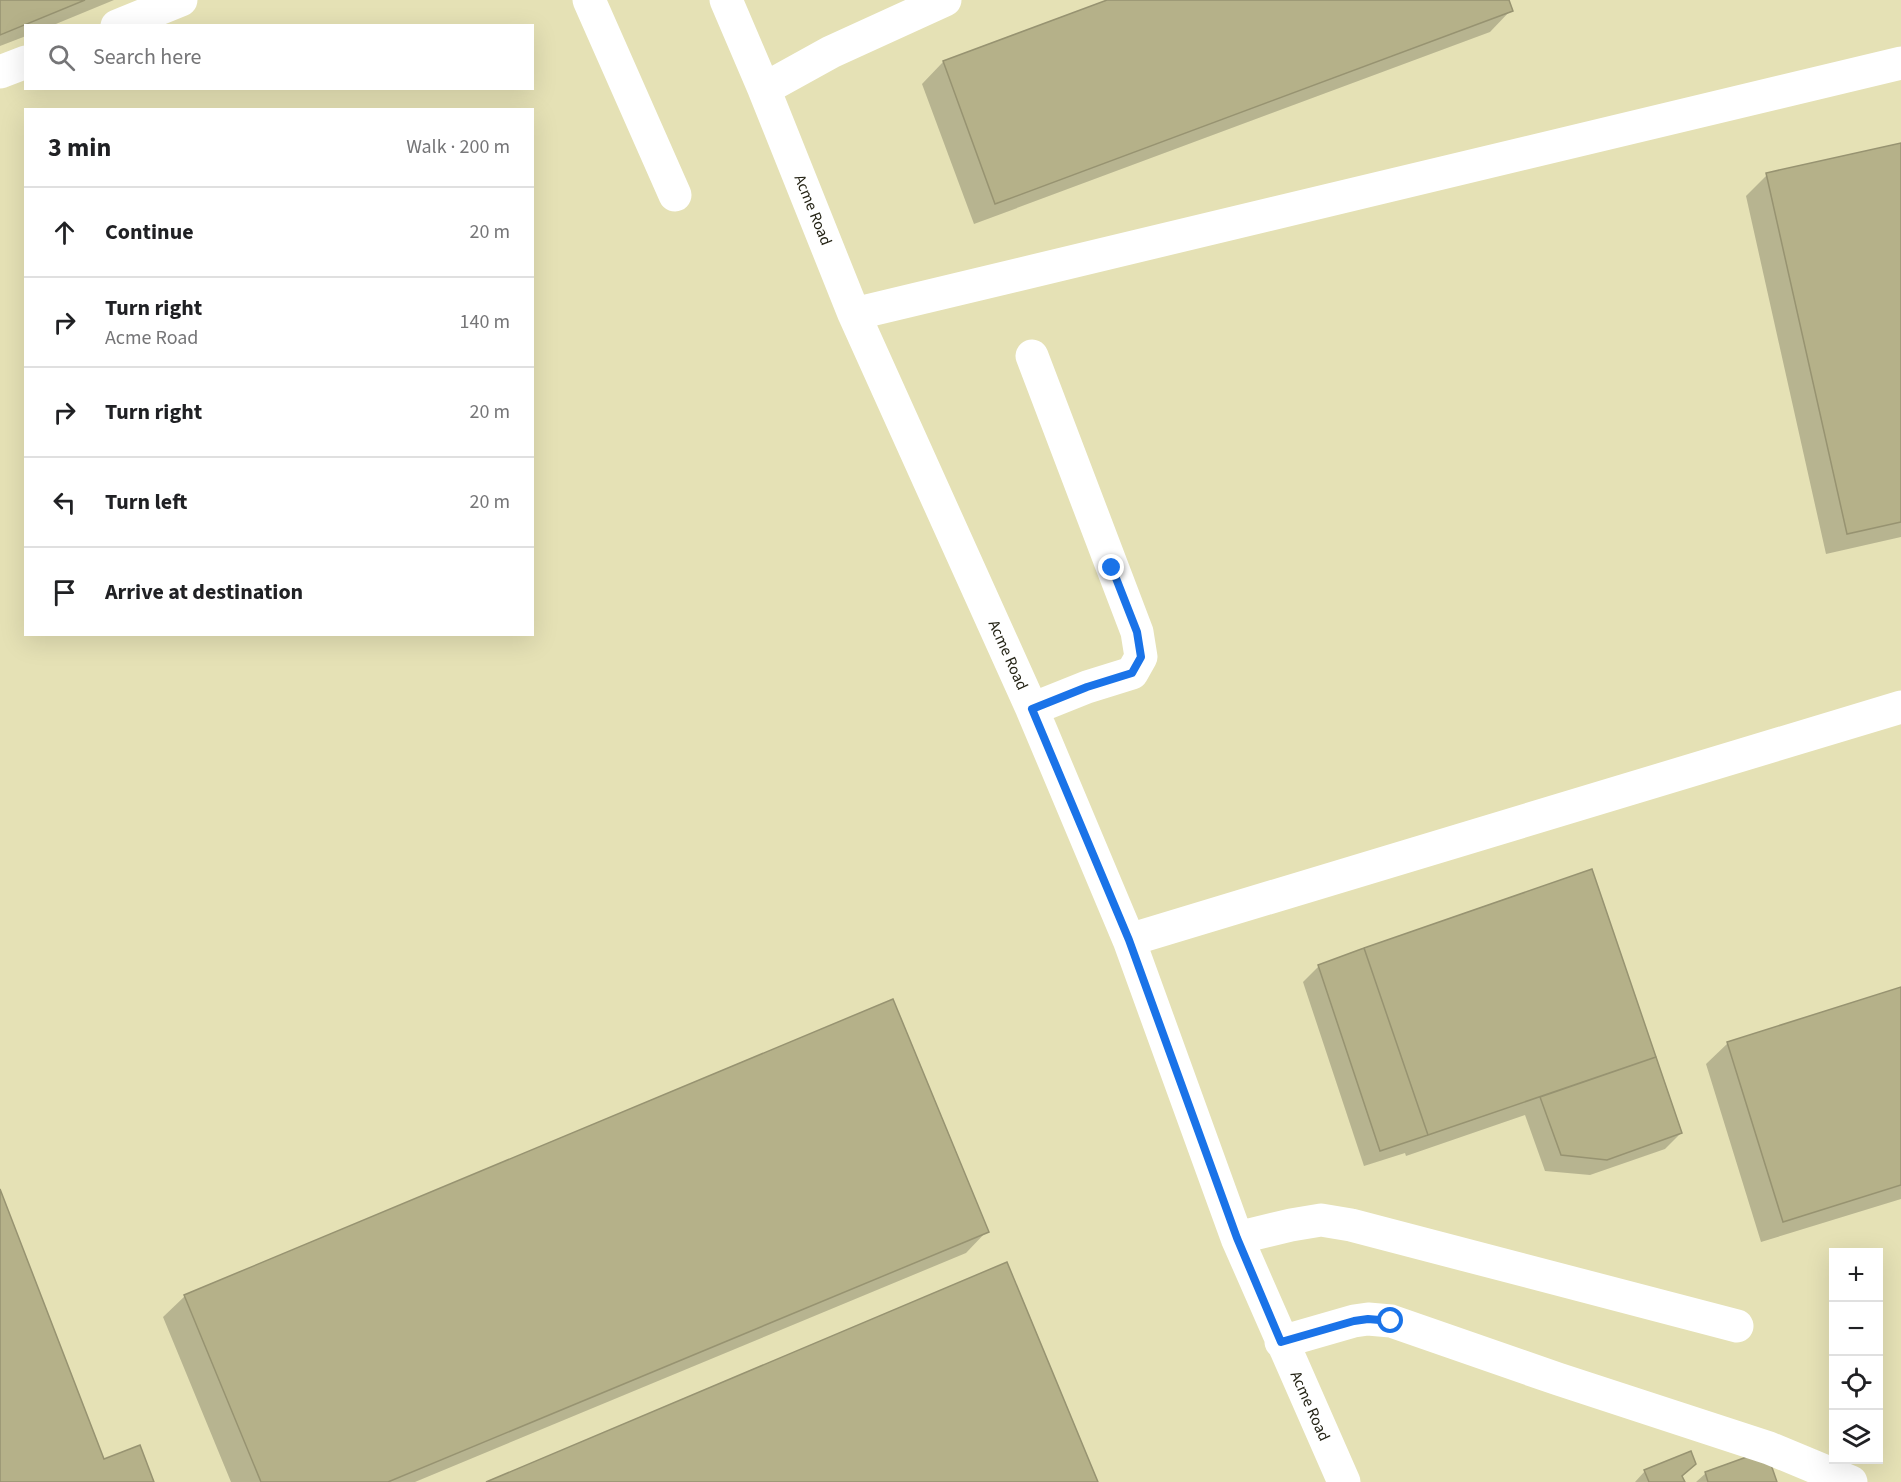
<!DOCTYPE html>
<html lang="en">
<head>
<meta charset="utf-8">
<style>
  :root { --surface:#fff; --page:#f2f2f2; --text:#202124; --muted:#757577; --line:#e0e0e0 }
  body { margin:0; font-family:"Source Sans 3",sans-serif; background:var(--page); color:var(--text) }
  .controls { position:absolute; right:18px; bottom:18px; display:grid; overflow:hidden; border-radius:0px; box-shadow:0 6px 24px #0002 }
  .controls button { width:54px; height:54px; display:grid; place-items:center; padding:0; border:0; border-bottom:2px solid var(--line); background:var(--surface); color:var(--text); font:30px sans-serif }
  .stop { position:absolute; width:18px; height:18px; margin:-14px; border:4px solid #1a73e8; border-radius:50%; background:#fff }
  .stop.end { background:#1a73e8; border-color:#fff; box-shadow:0 2px 6px #0008 }
  .list { margin:0; padding:0; list-style:none }
  h2 { display:flex; justify-content:space-between; align-items:center; height:78px; margin:0; padding:0 24px; font-size:26px }
  h2 small { font-size:20px; font-weight:400; color:var(--muted) }
  .list li { display:grid; grid-template-columns:39px 1fr auto; gap:18px; align-items:center; box-sizing:border-box; height:90px; padding:0 24px; border-top:2px solid var(--line) }
  .list b { display:block; font-size:22px; white-space:nowrap }
  .list p { margin:0; font-size:20px; white-space:nowrap; color:var(--muted) }
  .list em { font-size:20px; font-style:normal; color:var(--muted) }
  .icon { flex:none; width:33px; height:33px; fill:none; stroke:currentColor; stroke-width:2; stroke-linecap:round; stroke-linejoin:round }
  .map { position:relative; flex:none; width:1901px; height:1482px; overflow:hidden }
  .search { position:absolute; background:var(--surface); box-shadow:0 6px 24px #0002; left:24px; top:24px; width:510px; height:66px; display:flex; align-items:center; gap:15px; box-sizing:border-box; padding:0 21px; border-radius:0px; color:var(--muted); font-size:22px }
  .panel { position:absolute; background:var(--surface); box-shadow:0 6px 24px #0002; left:24px; top:108px; width:510px; height:528px; border-radius:0px }
  .map>svg:first-child { display:block }
  .built { fill:#e5e1b5; fill-rule:evenodd }
  .shadow { fill:#0003 }
  .building { fill:#b5b189; stroke:#979371; stroke-width:1.5 }
  .lines { fill:none; stroke-linecap:round; stroke-linejoin:round }
  .minor { stroke:#fff; stroke-width:33 }
  .route { stroke:#1a73e8; stroke-width:8 }
  .labels { text-anchor:middle; dominant-baseline:central; stroke-width:4.5; stroke-linejoin:round; paint-order:stroke }
  .street-label { font-size:16px; fill:#252416; stroke:#fff }
</style>
</head>
<body>
<div class="map">
<svg width="1901" height="1482" viewBox="0 0 1901 1482">
  <rect width="100%" height="100%" fill="#eeeac6"/>
  <path class="built" d="M0 0H1901V1482H0ZM26 26H532V88H26ZM26 110H532V634H26ZM1834 1252H1878V1460H1834Z"/>
  <path class="shadow" d="M0 0H114L51 26H26V36L0 46Z
    M1111 0H1508L1511 10 1490 32 974 224 922 84 943 62Z
    M1901 144V537L1826 554 1746 196 1767 175Z
    M1591 871 1681 1133 1665 1149 1590 1175 1545 1171 1525 1115 1406 1156 1405 1153 1364 1166 1303 982 1319 966Z
    M1901 989V1199L1761 1242 1706 1064 1728 1043Z
    M987 1231 966 1253 415 1482H231L163 1317 185 1296Z
    M1645 1471 1681 1477 1683 1482H1635Z
    M1706 1473 1775 1482H1696Z"/>
  <path class="building" d="M0 0H85L0 35Z
    M1107 0H1509L1513 11 995 204 943 61Z
    M1901 143V522L1847 534 1766 173Z
    M1592 869 1656 1057 1428 1135 1364 948Z
    M1364 948 1428 1135 1380 1151 1318 965Z
    M1901 987V1185L1783 1222 1727 1042Z
    M893 999 989 1232 388 1482H261L184 1295Z
    M1656 1057 1682 1133 1607 1160 1561 1155 1540 1097Z
    M0 1189 104 1459 140 1445 154 1482H0Z
    M1007 1262 1098 1482H486Z
    M1766 1450 1777 1482H1708L1705 1472Z
    M1691 1451 1696 1464 1682 1476 1685 1482H1649L1644 1470Z"/>
  <g class="lines">
    <path class="minor" d="M589 0 675 195
      M726 0 764 89 854 314 1032 709 1129 940 1237 1238 1344 1482
      M117 26 181 0
      M0 72 26 62
      M764 89 831 52 945 0
      M854 314 1901 63
      M1032 356 1137 632 1141 657 1132 673 1087 687 1032 709
      M1129 940 1901 707
      M1237 1238 1291 1225 1321 1220 1351 1225 1737 1326
      M1281 1342 1354 1321 1368 1319 1391 1321 1558 1379 1769 1448 1851 1482"/>
  </g>
  <g class="lines">
    <path class="route" d="M1112 568 1137 632 1141 657 1132 673 1087 687 1032 709 1129 940 1237 1238 1281 1342 1354 1321 1368 1319 1391 1321"/>
  </g>
  <g class="labels">
    <g class="street-label">
      <text transform="translate(813 210) rotate(68)">Acme Road</text>
      <text transform="translate(1008 655) rotate(66)">Acme Road</text>
      <text transform="translate(1310 1406) rotate(66)">Acme Road</text>
    </g>
  </g>
</svg>
<div class="controls">
<button>+</button>
<button>−</button>
<button><svg class="icon" aria-label="locate" viewBox="0 0 24 24"><circle cx="12" cy="12" r="6"/><path d="M12 2v4M12 18v4M2 12h4M18 12h4"/></svg></button>
<button><svg class="icon" aria-label="layers" viewBox="0 0 24 24"><path d="M12 4l9 5-9 5-9-5zM3 14l9 5 9-5"/></svg></button>
</div>
<div class="stop" style="left:1391px;top:1321px"></div>
<div class="stop end" style="left:1112px;top:568px"></div>
<div class="search"><svg class="icon" aria-label="search" viewBox="0 0 24 24"><circle cx="10" cy="10" r="6"/><path d="M15 15l6 6"/></svg>Search here</div>
<section class="panel">
<h2>3 min<small>Walk · 200 m</small></h2>
<ul class="list">
<li><svg class="icon" aria-label="ahead" viewBox="0 0 24 24"><path d="M12 20V5M6 11l6-6 6 6"/></svg><div><b>Continue</b></div><em>20 m</em></li>
<li><svg class="icon" aria-label="right" viewBox="0 0 24 24"><path d="M7 20v-9h11M14 6l5 5-5 5"/></svg><div><b>Turn right</b><p>Acme Road</p></div><em>140 m</em></li>
<li><svg class="icon" aria-label="right" viewBox="0 0 24 24"><path d="M7 20v-9h11M14 6l5 5-5 5"/></svg><div><b>Turn right</b></div><em>20 m</em></li>
<li><svg class="icon" aria-label="left" viewBox="0 0 24 24"><path d="M17 20v-9H6M10 6l-5 5 5 5"/></svg><div><b>Turn left</b></div><em>20 m</em></li>
<li><svg class="icon" aria-label="arrive" viewBox="0 0 24 24"><path d="M6 21V4h12l-3 4 3 4H6"/></svg><div><b>Arrive at destination</b></div></li>
</ul>
</section>
</div>
</body>
</html>
